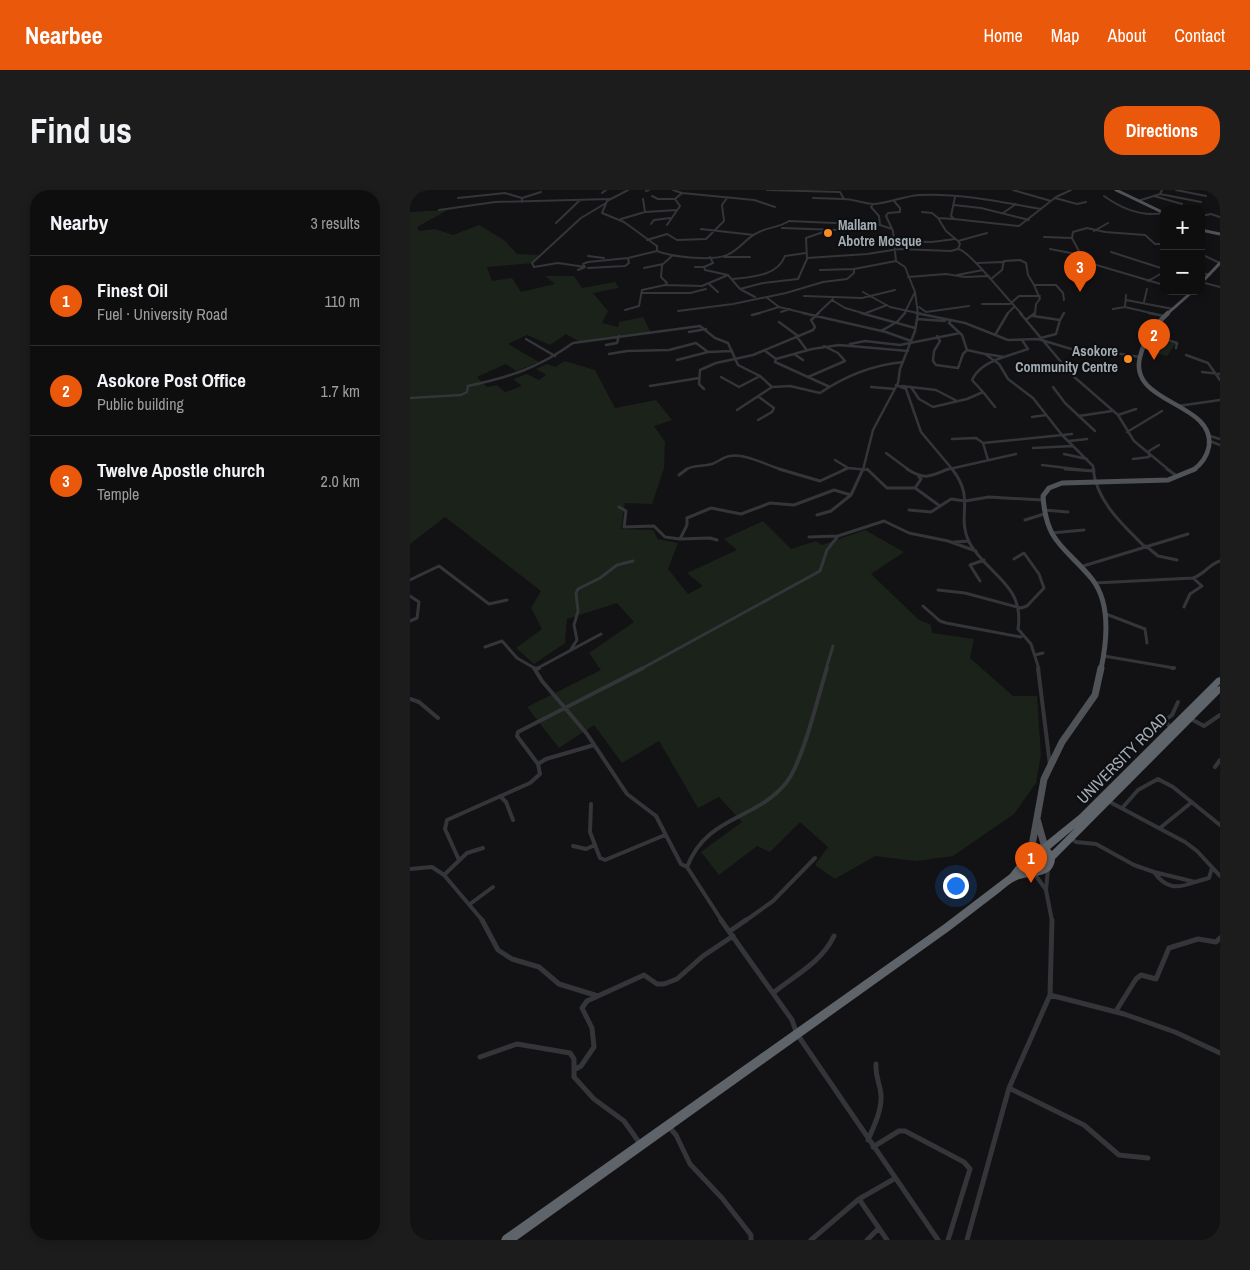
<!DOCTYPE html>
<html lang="en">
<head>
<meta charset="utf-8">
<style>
  :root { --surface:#0e0e0f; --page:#1c1c1d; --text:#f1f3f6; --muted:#9b9c9e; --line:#2e2e2f; --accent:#ea580c }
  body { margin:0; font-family:"Archivo Narrow",sans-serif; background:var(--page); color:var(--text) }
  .controls { position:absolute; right:15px; top:15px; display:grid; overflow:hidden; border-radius:10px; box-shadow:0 2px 8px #0003 }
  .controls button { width:45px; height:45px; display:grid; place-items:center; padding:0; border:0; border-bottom:1px solid var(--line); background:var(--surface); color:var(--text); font:25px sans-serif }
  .you { position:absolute; left:545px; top:695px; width:18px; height:18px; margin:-12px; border:4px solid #fff; border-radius:50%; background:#1a73e8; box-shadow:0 0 0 8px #1a73e833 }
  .badge { display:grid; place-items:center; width:32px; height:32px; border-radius:50%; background:var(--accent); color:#fff; font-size:16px; font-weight:700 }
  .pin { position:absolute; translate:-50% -41px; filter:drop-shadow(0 1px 2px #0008) }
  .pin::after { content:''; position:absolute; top:26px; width:18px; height:15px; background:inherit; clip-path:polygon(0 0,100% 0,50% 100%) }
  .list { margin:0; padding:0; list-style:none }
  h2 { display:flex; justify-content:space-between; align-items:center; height:65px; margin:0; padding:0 20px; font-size:21px }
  h2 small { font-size:16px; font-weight:400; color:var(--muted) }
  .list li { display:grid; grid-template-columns:32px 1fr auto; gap:15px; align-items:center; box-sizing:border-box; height:90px; padding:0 20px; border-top:1px solid var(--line) }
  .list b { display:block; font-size:19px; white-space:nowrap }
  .list p { margin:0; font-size:16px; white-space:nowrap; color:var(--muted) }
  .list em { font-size:16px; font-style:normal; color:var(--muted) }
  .map { position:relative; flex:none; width:810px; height:1050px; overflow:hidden; border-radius:20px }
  header { display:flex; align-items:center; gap:30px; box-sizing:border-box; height:70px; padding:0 25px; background:var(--accent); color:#fff }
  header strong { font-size:24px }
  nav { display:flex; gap:28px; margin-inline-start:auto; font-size:18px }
  .intro { display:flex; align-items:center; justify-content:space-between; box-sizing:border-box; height:120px; padding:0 30px }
  h1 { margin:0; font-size:35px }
  .button { padding:12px 22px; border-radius:20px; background:var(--accent); color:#fff; font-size:18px; font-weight:700 }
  main { display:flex; gap:30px; padding:0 30px }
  aside { flex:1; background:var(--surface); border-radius:20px; box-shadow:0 2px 8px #0003 }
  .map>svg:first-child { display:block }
  .green { fill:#1a221a }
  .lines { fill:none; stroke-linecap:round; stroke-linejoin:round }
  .street-far4 { stroke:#333539; stroke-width:2 }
  .street-far3 { stroke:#333539; stroke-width:2.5 }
  .street-far2 { stroke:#333539; stroke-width:3 }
  .street-far1 { stroke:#333539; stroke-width:4 }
  .street { stroke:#333539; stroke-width:5 }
  .primary-far3 { stroke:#4f5358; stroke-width:3 }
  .primary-far2 { stroke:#4f5358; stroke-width:4.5 }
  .primary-far1 { stroke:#4f5358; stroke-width:5 }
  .primary { stroke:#4f5358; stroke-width:7 }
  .highway { fill:#5f646a; fill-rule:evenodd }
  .poi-dot { fill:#fc8a22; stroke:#0d0e0f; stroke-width:2 }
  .labels { text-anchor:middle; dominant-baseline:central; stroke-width:4.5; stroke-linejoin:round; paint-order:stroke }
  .far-poi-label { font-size:14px; font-weight:bold; fill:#a3acb5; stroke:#0d0e0f; text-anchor:start }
  .street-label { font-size:16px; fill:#a3acb5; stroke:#0d0e0f }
</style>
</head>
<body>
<header>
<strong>Nearbee</strong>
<nav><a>Home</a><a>Map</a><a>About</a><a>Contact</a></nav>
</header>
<div class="intro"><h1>Find us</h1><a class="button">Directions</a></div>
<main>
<aside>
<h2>Nearby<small>3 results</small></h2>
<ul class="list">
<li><span class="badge">1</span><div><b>Finest Oil</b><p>Fuel · University Road</p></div><em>110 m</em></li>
<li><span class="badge">2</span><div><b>Asokore Post Office</b><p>Public building</p></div><em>1.7 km</em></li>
<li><span class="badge">3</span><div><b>Twelve Apostle church</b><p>Temple</p></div><em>2.0 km</em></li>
</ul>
</aside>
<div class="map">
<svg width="810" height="1050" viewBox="0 0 810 1050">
  <rect width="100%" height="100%" fill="#121214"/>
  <path class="green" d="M38 20 7 37 9 41 25 39 43 45 69 35 94 50 107 64 128 65 124 73 77 77 82 91 102 88 111 102 145 94 135 86H164L172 98 205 92 209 98 183 103 198 121 192 133 208 137 209 132 233 127 241 143 170 152 156 144 140 155 117 145 98 154 129 172 106 181 96 174 67 187 77 197 87 195 95 202 112 196 103 189 117 184 129 190 136 185 126 179 137 174 145 177 155 171 185 180 205 218 246 210 262 230 244 236 255 252 254 278 242 314 215 313 211 339 243 340 248 349 268 353 258 379 278 404 293 396 277 383 327 360 314 349 353 331 381 359 406 351 412 355 455 340 494 362 461 384 508 429 521 435 522 443 564 449 560 468 603 506H627L631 565 626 593 604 624 543 666 506 671 465 666 425 689 405 675 418 657 390 632 360 662 347 656 309 685 291 662 332 632 309 607 288 618 249 551 212 573 184 535 149 558 117 517 191 480 179 463 224 432 207 413 157 429 155 453 124 474 106 458 132 439 121 418 131 401 35 327 0 354V22Z
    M745 149 765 154 757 166 737 161Z"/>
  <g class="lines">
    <path class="street-far4" d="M218 0 197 11 192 23 214 32 247 56V61C262 67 305 72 319 64 330 59 336 48 347 43 357 37 369 38 379 31L470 35 482 39
      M357 0 430 2 434 9C444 9 454 14 464 14 479 13 494 6 509 5 550 3 591 12 631 19
      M603 0 641 11
      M766 0 796 6
      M236 1 239 0
      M192 3 196 0
      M272 3 344 10 365 17
      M750 4 791 12
      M242 6 248 9H265
      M694 6C712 19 731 27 753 23
      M744 6 772 14
      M545 7 541 26 544 29 609 36 646 7 661 0
      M48 8 95 3 112 8V12
      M112 8 131 2
      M403 8 434 9
      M645 8 667 14 676 12
      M484 11 490 18V22L478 23 476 26 483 41 486 71 495 77 505 102 494 124
      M728 11 750 4 752 0
      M463 14 461 17 469 26 470 35
      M544 15 571 18 619 30
      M29 20 85 12 199 9
      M235 22 267 20
      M512 22 522 23 528 28
      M593 23 606 14
      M791 26 801 24 810 27
      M211 29 235 22 233 9
      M544 29 528 28 536 41 548 51 577 43
      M146 33 170 10
      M241 34 244 30 260 28
      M257 35 270 16 265 9 272 3 263 0
      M372 38 429 40 434 39 435 34
      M291 39 344 45
      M684 41 698 33
      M634 47 662 48 671 65 683 74 754 95
      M662 48 663 42 677 38 695 42 735 45 745 54H754
      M237 50 257 44 267 50 296 49 314 31 312 15 317 8
      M484 51 522 52 545 49
      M548 59C558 59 600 113 612 124
      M640 59 671 65
      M701 62 754 79
      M791 64 810 73
      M263 65 252 75 251 87 257 93 255 95 292 96 318 85
      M178 66 194 68
      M300 67 303 73 294 77 295 80 318 85 330 99 345 107
      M314 67H340
      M397 68 457 64 489 59 541 61 548 59 550 54 548 51
      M567 73 593 72
      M175 77 148 73 124 77 122 73 171 28 196 13
      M285 77H294
      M178 78 215 76 219 73 218 68
      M234 78 253 74
      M168 80 175 77 173 74 178 72 218 68 247 61
      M410 80 444 79
      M656 81 669 75 683 74
      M791 83 800 85
      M547 85 573 80
      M498 87 536 84 555 87 579 86
      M323 89C341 87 368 86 375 66L396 63
      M581 89 592 80 594 71 610 70 616 73 618 85 624 95
      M738 91 754 82
      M791 92 810 97
      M299 94 308 102
      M330 99 353 93 388 89 397 69 396 48 419 40
      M453 102 480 117 512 124
      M505 102 508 124
      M231 103H280L296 99
      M394 106 452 108 485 100
      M356 107 369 117 398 124
      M422 110 435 118 456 124
      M716 110 763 119
      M734 112 737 99
      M572 114H600L609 106H630
      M509 117 516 122 559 116
      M715 117 745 124
      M703 119 715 117 716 105
      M215 120 229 116 232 100 255 95
      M268 121 323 114 376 103 413 92 437 89 444 83V79L486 71
      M371 122 380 119
      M456 123 477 115
      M346 124 369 117
      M407 124 423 109
      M597 124 604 117
      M625 124 626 114 630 109 624 95H646L653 103 654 110"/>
    <path class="street-far3" d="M393 123 476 142 501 151
      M451 123 505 138
      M506 123 555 133 598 150 628 149 678 164 705 163 730 167
      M610 123 662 185 708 225 724 251 759 280
      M739 123 754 126
      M342 125 350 123
      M623 126 650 130 646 144 631 148
      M507 129 535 131
      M617 129 625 123
      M541 130 539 133 552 145 557 160 575 164 589 174 598 189 623 208 652 245 683 276 684 280
      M650 130 654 123
      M369 132 388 146
      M471 141 487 132 495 123
      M279 142 296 139
      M585 145 598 123
      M741 145 767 153 766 158
      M527 146 530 151 524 161 523 171 526 175 548 178 553 164 557 160
      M387 147 396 159
      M116 149 145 166
      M440 154 455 151 490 155 550 143
      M196 155 207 153 209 146
      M354 160 366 169
      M199 164 217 161 259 160 286 153 298 162
      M384 164 393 170
      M576 164 594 167 618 159 612 150
      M776 165 798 173 810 190
      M267 170 298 162 322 161
      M635 178 655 176
      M792 182 810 184
      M311 187 329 197 350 186
      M398 187 435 171 428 163 414 156
      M486 195 496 199 511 242 543 280
      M240 196 289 188
      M492 196 526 200 547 211
      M362 197 380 196 410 203C435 186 463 175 493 172
      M420 197 365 172 366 169 402 159 429 155 498 161
      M461 197 485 199
      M501 197 509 209 523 217 557 209 573 202 562 190C568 177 581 171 594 167
      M643 197 655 213 685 241
      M294 199 289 194 290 180 306 173 343 165 403 140 405 137 401 130 409 123
      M573 202 585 217
      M0 208 51 205 57 202 58 196C100 187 128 178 163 153L290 136 305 148 318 153 328 175 350 186 362 197 327 220
      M768 216 810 210
      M708 225 726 219
      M669 226 702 221
      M622 227 636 225
      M348 230 362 222 364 218 349 207
      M717 242 752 221
      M800 246 810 249
      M542 249 566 248 573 253
      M659 251 677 249
      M800 251 810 255
      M623 258 663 256
      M476 263 499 280
      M654 264 677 269
      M723 269 739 267V261L749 255
      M425 270 438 278 458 280
      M578 270 573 253 662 244
      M632 275 673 280
      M275 280C284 274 292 277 302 274 308 272 313 267 320 266 335 263 358 276 373 280
      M433 280 438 278
      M453 280 463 240 488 193 490 179 505 141 508 123
      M535 280 606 264"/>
    <path class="street-far2" d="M369 279 410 291 436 279
      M457 279 477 298H505L530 316
      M497 279C514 290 520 287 538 279
      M542 279C566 309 546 325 559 352 577 385 615 394 608 439L621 454 629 479
      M655 279 684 281
      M683 279C687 312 712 334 734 356
      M757 279 767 286
      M269 285 277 279
      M505 298 511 289 509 287
      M209 317 216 321 214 337 244 336 255 347 270 349
      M499 320 521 322 541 309 555 311 579 307 632 310
      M634 320 658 322
      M407 325 421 321 441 305
      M615 330 634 324
      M641 343 674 340
      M399 347 428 346 474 331 499 343 538 351 566 361
      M307 350 300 348 270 349 277 335V328L301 318 331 324 360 313 384 315 424 300 441 305 453 279
      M544 352 559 351
      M736 356 748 366 767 370
      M670 377 778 344
      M0 390 29 376 79 414 97 410
      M570 391 560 375 574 370
      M685 393 783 388C795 384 798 375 810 371
      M528 400 555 403 611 418 617 416 634 398 629 384 614 363 604 369
      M0 406 9 412 7 428 0 431
      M513 416 530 431 536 433 611 447
      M774 417 780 404 792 396 783 388
      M696 424 735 439 737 453
      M75 457 92 451 107 468 126 479
      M161 459 167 450 164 435 168 421 166 403 168 399 190 388 207 375 223 371
      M625 465 633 463
      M694 466 764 478
      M126 479 191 444
      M231 479 410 381 417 360 428 346
      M416 479 423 456"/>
    <path class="street-far1" d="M124 478 132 491 177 544 217 604 246 626 271 674 277 677 312 731
      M628 478 640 575
      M762 478H764
      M126 479 129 478
      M0 509 9 512 28 528
      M781 529 794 536 810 525
      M762 538 754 531 762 525 768 512
      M128 574 107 546 108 542 233 478
      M805 577 810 570
      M90 606 96 612 103 630
      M698 611 775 652 787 661 810 686
      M181 614 180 642 190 668 195 670 255 645
      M713 617 728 600 748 589 763 597 810 635
      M750 638 782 612
      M661 648 666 652 686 654 724 675 744 682 785 692 799 688 802 678
      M163 656 176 659 185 655
      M49 670 35 639 37 630 120 593 130 584 128 574 136 569 184 555
      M277 677C297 625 345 631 376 593 393 572 408 506 417 478
      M0 679 22 677 34 685 73 731
      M744 682C756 699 767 699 785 692
      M624 683 636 700 642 731
      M34 685 57 663 73 658
      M636 700 638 679
      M60 714 83 697
      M335 731 363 711 405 668"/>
    <path class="street" d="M72 730 88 760 102 769 129 777 149 794 188 806
      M311 730 382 830 387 844 528 1050
      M320 741 336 730
      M363 803C385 785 411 773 424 746
      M640 805 714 824 765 842 810 863
      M706 821 726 789 731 785 746 789 759 758 788 749 806 752 810 748
      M70 867 107 854 160 863 164 869V880
      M599 898 674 935 709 965 738 968
      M259 937 266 945 280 974 312 1008 341 1045V1050
      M458 950C464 936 472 920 471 905 470 893 465 887 466 874
      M231 955 214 931 184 909 164 887V880L171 876 184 857 182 838 172 818 177 811 234 785 247 794H254L267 789 293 766 323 746
      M463 957 489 941H495L554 972 560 979 538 1050
      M449 1009 477 1050
      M401 1050 449 1009 484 989
      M457 1050 469 1038
      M557 1050 599 898 640 805 642 730"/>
    <path class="primary-far3" d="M706 0 754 23
      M791 40 810 44
      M791 93 810 73
      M757 124 783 101"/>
    <path class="primary-far2" d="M758 123C745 135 734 150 730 167 718 214 805 212 799 256 797 267 792 274 783 280"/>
    <path class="primary-far1" d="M691 479C697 451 701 413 682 389 656 357 636 354 633 306L639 298 652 293 758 290 785 279"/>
    <path class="primary" d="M627 629 636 661
      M621 661 634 589 652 552 685 505 691 478"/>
    <path class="highway" d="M810 487V494L799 505 807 497 810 496V503L645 669C643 691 619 683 605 691 598 694 592 701 586 705 570 717 555 729 539 741L107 1050H91L93 1046 533 735 600 684 613 667 619 658 626 655 633 654 669 625 807 488ZM665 638 642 661 640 659ZM626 663 628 664 632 662 636 666V674L631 678 626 677 622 674V667Z"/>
  </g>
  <g class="poi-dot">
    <circle cx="418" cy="43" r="5"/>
    <circle cx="718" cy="169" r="5"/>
  </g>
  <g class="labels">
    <g class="far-poi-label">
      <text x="428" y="35">Mallam<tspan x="428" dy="16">Abotre Mosque</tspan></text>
      <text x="708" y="161" text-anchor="end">Asokore<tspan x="708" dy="16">Community Centre</tspan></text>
    </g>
    <g class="street-label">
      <text transform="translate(712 568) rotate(-45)">UNIVERSITY ROAD</text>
    </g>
  </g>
</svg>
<div class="controls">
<button>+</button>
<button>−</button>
</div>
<div class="you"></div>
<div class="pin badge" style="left:621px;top:693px">1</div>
<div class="pin badge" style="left:744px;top:170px">2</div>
<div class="pin badge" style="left:670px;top:102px">3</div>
</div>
</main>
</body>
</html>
